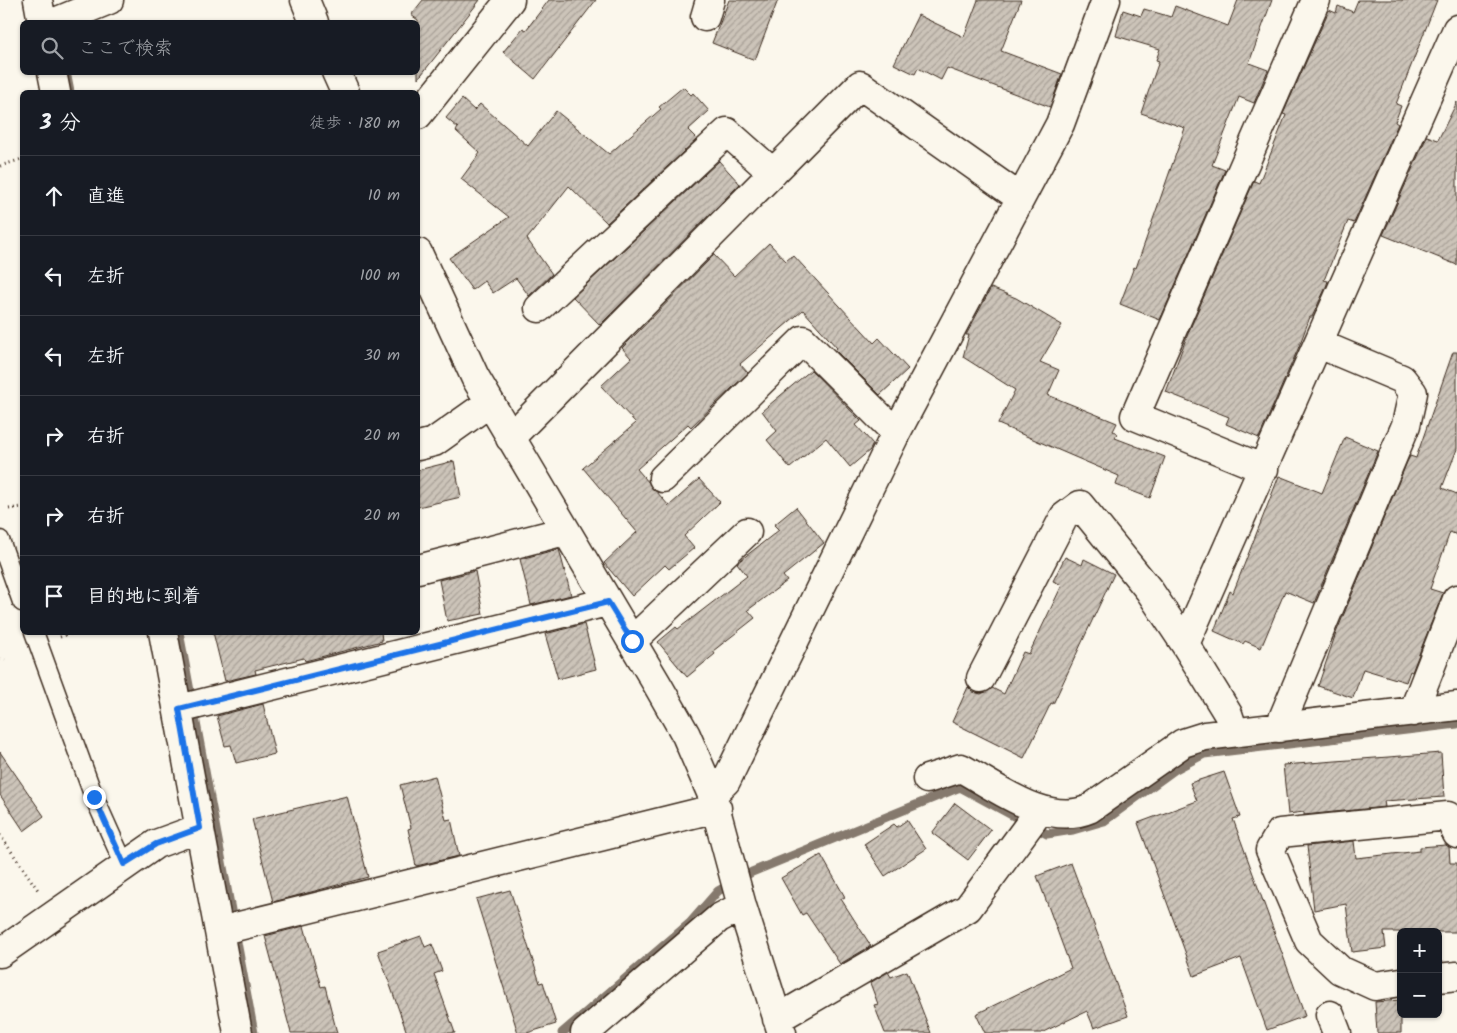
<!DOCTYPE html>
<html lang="ja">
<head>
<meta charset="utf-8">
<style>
  :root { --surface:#171b24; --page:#20242c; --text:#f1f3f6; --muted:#9ea1a6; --line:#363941 }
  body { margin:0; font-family:Kalam,"Klee One",sans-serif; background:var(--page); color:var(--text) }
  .controls { position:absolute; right:15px; bottom:15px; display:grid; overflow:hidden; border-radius:8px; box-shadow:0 1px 4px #0004 }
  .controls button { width:45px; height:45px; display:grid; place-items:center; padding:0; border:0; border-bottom:1px solid var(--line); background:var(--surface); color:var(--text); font:25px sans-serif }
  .stop { position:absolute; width:15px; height:15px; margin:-11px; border:4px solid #1a73e8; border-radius:50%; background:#fff }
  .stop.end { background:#1a73e8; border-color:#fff; box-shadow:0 1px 5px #0008 }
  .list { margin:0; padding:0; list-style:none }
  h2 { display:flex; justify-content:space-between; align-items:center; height:65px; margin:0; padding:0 20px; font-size:21px }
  h2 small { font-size:16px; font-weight:400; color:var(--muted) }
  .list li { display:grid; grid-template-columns:32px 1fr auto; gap:15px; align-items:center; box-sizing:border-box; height:80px; padding:0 20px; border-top:1px solid var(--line) }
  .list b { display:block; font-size:19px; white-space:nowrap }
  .list em { font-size:16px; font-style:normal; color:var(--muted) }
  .icon { flex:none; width:28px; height:28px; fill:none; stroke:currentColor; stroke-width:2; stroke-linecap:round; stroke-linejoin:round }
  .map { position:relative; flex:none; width:1457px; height:1033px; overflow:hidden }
  .search { position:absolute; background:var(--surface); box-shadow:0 1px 4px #0004; left:20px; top:20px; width:400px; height:55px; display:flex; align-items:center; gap:12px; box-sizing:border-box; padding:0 18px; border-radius:8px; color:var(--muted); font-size:19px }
  .panel { position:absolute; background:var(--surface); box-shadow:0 1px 4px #0004; left:20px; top:90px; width:400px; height:545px; border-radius:8px }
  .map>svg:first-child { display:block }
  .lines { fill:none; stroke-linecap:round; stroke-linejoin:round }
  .stream { stroke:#85796d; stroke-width:9 }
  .building { fill:url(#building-hatch); stroke:#3b2a1e }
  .service-casing { stroke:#3b2a1e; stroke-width:21 }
  .minor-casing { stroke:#3b2a1e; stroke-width:31 }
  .path { stroke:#3b2a1e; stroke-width:3; stroke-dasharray:1 4; stroke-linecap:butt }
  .service { stroke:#fbf7ec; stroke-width:18 }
  .minor { stroke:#fbf7ec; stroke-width:28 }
  .route { stroke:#1a73e8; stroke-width:6 }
</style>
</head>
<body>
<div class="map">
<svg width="1457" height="1033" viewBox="0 0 1457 1033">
  <defs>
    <pattern id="building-hatch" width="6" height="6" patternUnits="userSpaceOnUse" patternTransform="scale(1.25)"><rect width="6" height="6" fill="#ccc4b9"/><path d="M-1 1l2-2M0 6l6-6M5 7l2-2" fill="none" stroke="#a79f96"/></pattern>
  </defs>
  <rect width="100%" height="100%" fill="#fbf7ec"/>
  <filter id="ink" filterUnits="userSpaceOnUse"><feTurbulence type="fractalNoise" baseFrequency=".02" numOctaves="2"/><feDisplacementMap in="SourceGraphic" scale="10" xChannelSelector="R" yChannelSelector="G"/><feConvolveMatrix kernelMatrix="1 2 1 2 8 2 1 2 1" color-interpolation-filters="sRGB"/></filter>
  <g filter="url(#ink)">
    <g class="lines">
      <path class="stream" d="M66 72 70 92
        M179 632 254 1033
        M562 1033 690 923 718 891 752 872 960 787 1047 834 1073 830 1104 821 1174 770 1204 754 1457 724"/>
    </g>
    <path class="building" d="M423 0H480L418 79V20L411 15Z
      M549 0H596L535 79 503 52 523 28 526 30Z
      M729 0H778L755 60 712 43Z
      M978 0H1021L1001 51 1062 74 1050 107 947 68 941 80 918 68 915 74 894 64 918 15 964 37Z
      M1238 0H1272L1249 63 1268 70 1254 103 1239 97 1212 165 1225 170 1160 320 1120 304 1134 267 1136 268 1185 128 1141 113 1159 61 1156 60 1160 49 1116 36 1123 10 1141 16 1144 9 1171 17 1175 6 1228 26Z
      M1358 0H1437L1396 104 1401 106 1395 122 1398 124 1354 223 1348 221 1324 280 1328 281 1326 287 1312 317H1310L1298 349 1259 438 1226 424 1229 417 1166 392 1189 331 1254 181 1259 183 1286 115 1283 114 1329 10 1336 13 1338 6 1353 12Z
      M683 87 691 95 693 93 709 111 688 130 697 139 607 223 569 186 527 239 552 274 529 296 516 278 493 293 484 281 472 290 449 258 509 217 461 179 480 153 456 131 458 128 446 118 462 99 474 110 480 104 528 146 556 111 609 154 661 109 659 107Z
      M1457 102V265L1383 235 1427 136 1438 140Z
      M719 161 740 184 600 325 573 297Z
      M769 243 786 261 793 255 874 343 879 338 908 369 880 395 835 350 837 348 803 310 740 364 748 373 732 388 691 427 688 424 637 469 669 506 699 479 720 502 684 536 694 548 669 569 665 565 632 596 604 563 637 532 583 468 636 423 601 386 631 358 622 348 714 255 734 276Z
      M991 288 1016 298 1062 325 1040 362 1059 370 1048 395 1117 423 1113 431 1117 433 1115 438 1165 457 1150 498 1116 485 1119 476 998 424 1015 390 963 357 969 335H966Z
      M1453 352H1457V449L1442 488 1457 494V535L1450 532 1430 589 1443 593 1412 672 1410 671 1406 682 1363 669 1353 698 1318 686 1336 633 1407 462 1410 456 1416 458Z
      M811 370 861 421 856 425 873 444 870 450 850 467 826 438 790 468 767 440 777 431 762 411Z
      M1345 437 1378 451 1314 603 1285 591 1261 648 1245 641 1243 644 1214 631 1230 591 1233 593 1279 476 1322 493Z
      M454 461 461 497 418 507V470Z
      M796 507 824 543 783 576 787 581 748 610 755 618 713 651 715 654 687 677 658 642 676 627 678 629 747 576 737 563 779 530 774 525Z
      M559 549 571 595 531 605 520 559Z
      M1065 557 1082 565 1084 559 1114 574 1053 704 1051 703 1024 758 952 722 968 687 973 692 981 694 992 688 1004 694 1023 652 1029 654 1062 585 1053 581Z
      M475 571 483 614 447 621 439 580Z
      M584 624 596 669 558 679 545 634Z
      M213 632H381L382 641 305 661 304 658 255 670 256 674 225 681Z
      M263 704 275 754 236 763 231 745 225 746 217 716Z
      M0 752 44 816 24 831 0 795Z
      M1441 753 1444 797 1384 801 1385 807 1304 815V812L1288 814 1283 765Z
      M1224 772 1240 817 1233 819 1305 1016 1267 1030 1241 958 1194 976 1138 823 1197 801 1190 783Z
      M435 776 446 820 451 819 459 856 416 866 408 829 411 828 400 785Z
      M347 796 368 877 273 902 252 819Z
      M955 803 991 830 968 860 932 833Z
      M907 820 926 849 885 876 864 844 894 824 897 827Z
      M1354 841 1356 858 1420 851V847L1446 845 1449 847 1450 863H1457V932H1384L1386 948 1352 952 1346 904 1314 910 1307 846Z
      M821 855 845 897 841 899 871 946 840 964 806 913 802 915 781 878Z
      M1071 863 1128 1016 1094 1028 1087 1011 1041 1033H985L976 1014 1071 968 1037 876Z
      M510 890 540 983 543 982 556 1024 527 1033H518L476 899Z
      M304 926 321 987 325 986 337 1033H291L265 936Z
      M421 936 425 947 432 944 442 971 434 974 455 1033H407L378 951Z
      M907 971 931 1033H885L874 1005 878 1004 870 983 888 972 891 977Z
      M1401 1000V1033H1377L1375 1002Z"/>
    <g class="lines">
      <g class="service-casing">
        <path id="service" d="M0 540 22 602
          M34 632 94 797 124 864"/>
      </g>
      <g class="minor-casing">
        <path id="minor" d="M38 0 42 22
          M305 0 314 22
          M705 17 710 0
          M55 22 109 0
          M52 72 56 92
          M336 72 345 92
          M418 115 510 0
          M418 253 475 377 657 684 686 735 712 795 742 906 782 1033
          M539 308 727 132 773 173
          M510 438 860 85 1019 197
          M418 446 434 442 489 403
          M1264 469 1135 416 1316 0
          M663 478 803 340 896 433
          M418 569 565 531
          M163 632 238 1033
          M632 641 747 532
          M981 678 1064 517 1080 505 1149 590 1185 644
          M179 709 607 602
          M1413 712 1457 599
          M1279 728 1406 425 1413 393 1402 379 1319 344
          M1234 732 1228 714 1185 644 1457 29
          M927 779 961 768C998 788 1047 827 1089 809L1183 743 1205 736 1457 706
          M712 795 726 781 896 433 1060 124 1106 0
          M219 931 717 808
          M0 953 156 844 200 828
          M1438 978 1457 976
          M1401 982 1375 986 1340 970 1309 941 1270 850 1280 833 1448 816 1457 834
          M1330 1015 1337 1033
          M777 1019 968 908 1040 810
          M585 1033 719 918 742 906"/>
      </g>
      <path class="path" d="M0 166 22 159
        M9 509 22 507
        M60 637 75 632
        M0 659 5 660
        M0 835 38 890"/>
      <use href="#service" class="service"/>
      <use href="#minor" class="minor"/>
    </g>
  </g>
  <g class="lines" filter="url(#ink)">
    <path class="route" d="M94 797 124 864 156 844 200 828 179 709 608 602 632 641"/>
  </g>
</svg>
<div class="controls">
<button>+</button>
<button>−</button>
</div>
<div class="stop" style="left:632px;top:641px"></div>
<div class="stop end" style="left:94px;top:797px"></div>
<div class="search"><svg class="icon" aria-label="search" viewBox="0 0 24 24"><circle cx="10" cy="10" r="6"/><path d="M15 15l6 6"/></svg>ここで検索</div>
<section class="panel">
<h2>3 分<small>徒歩 · 180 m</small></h2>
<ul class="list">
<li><svg class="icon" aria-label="ahead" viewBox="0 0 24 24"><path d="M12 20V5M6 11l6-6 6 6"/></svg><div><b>直進</b></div><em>10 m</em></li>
<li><svg class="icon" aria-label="left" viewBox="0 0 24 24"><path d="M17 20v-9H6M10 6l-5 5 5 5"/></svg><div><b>左折</b></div><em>100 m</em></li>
<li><svg class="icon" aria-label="left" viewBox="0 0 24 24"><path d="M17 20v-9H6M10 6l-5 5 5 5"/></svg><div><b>左折</b></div><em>30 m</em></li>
<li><svg class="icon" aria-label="right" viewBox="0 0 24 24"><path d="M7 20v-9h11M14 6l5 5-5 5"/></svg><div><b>右折</b></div><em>20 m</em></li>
<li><svg class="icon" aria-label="right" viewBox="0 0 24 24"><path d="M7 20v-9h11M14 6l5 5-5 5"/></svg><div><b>右折</b></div><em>20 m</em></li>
<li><svg class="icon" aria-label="arrive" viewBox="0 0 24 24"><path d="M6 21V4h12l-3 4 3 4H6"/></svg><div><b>目的地に到着</b></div></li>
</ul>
</section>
</div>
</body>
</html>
